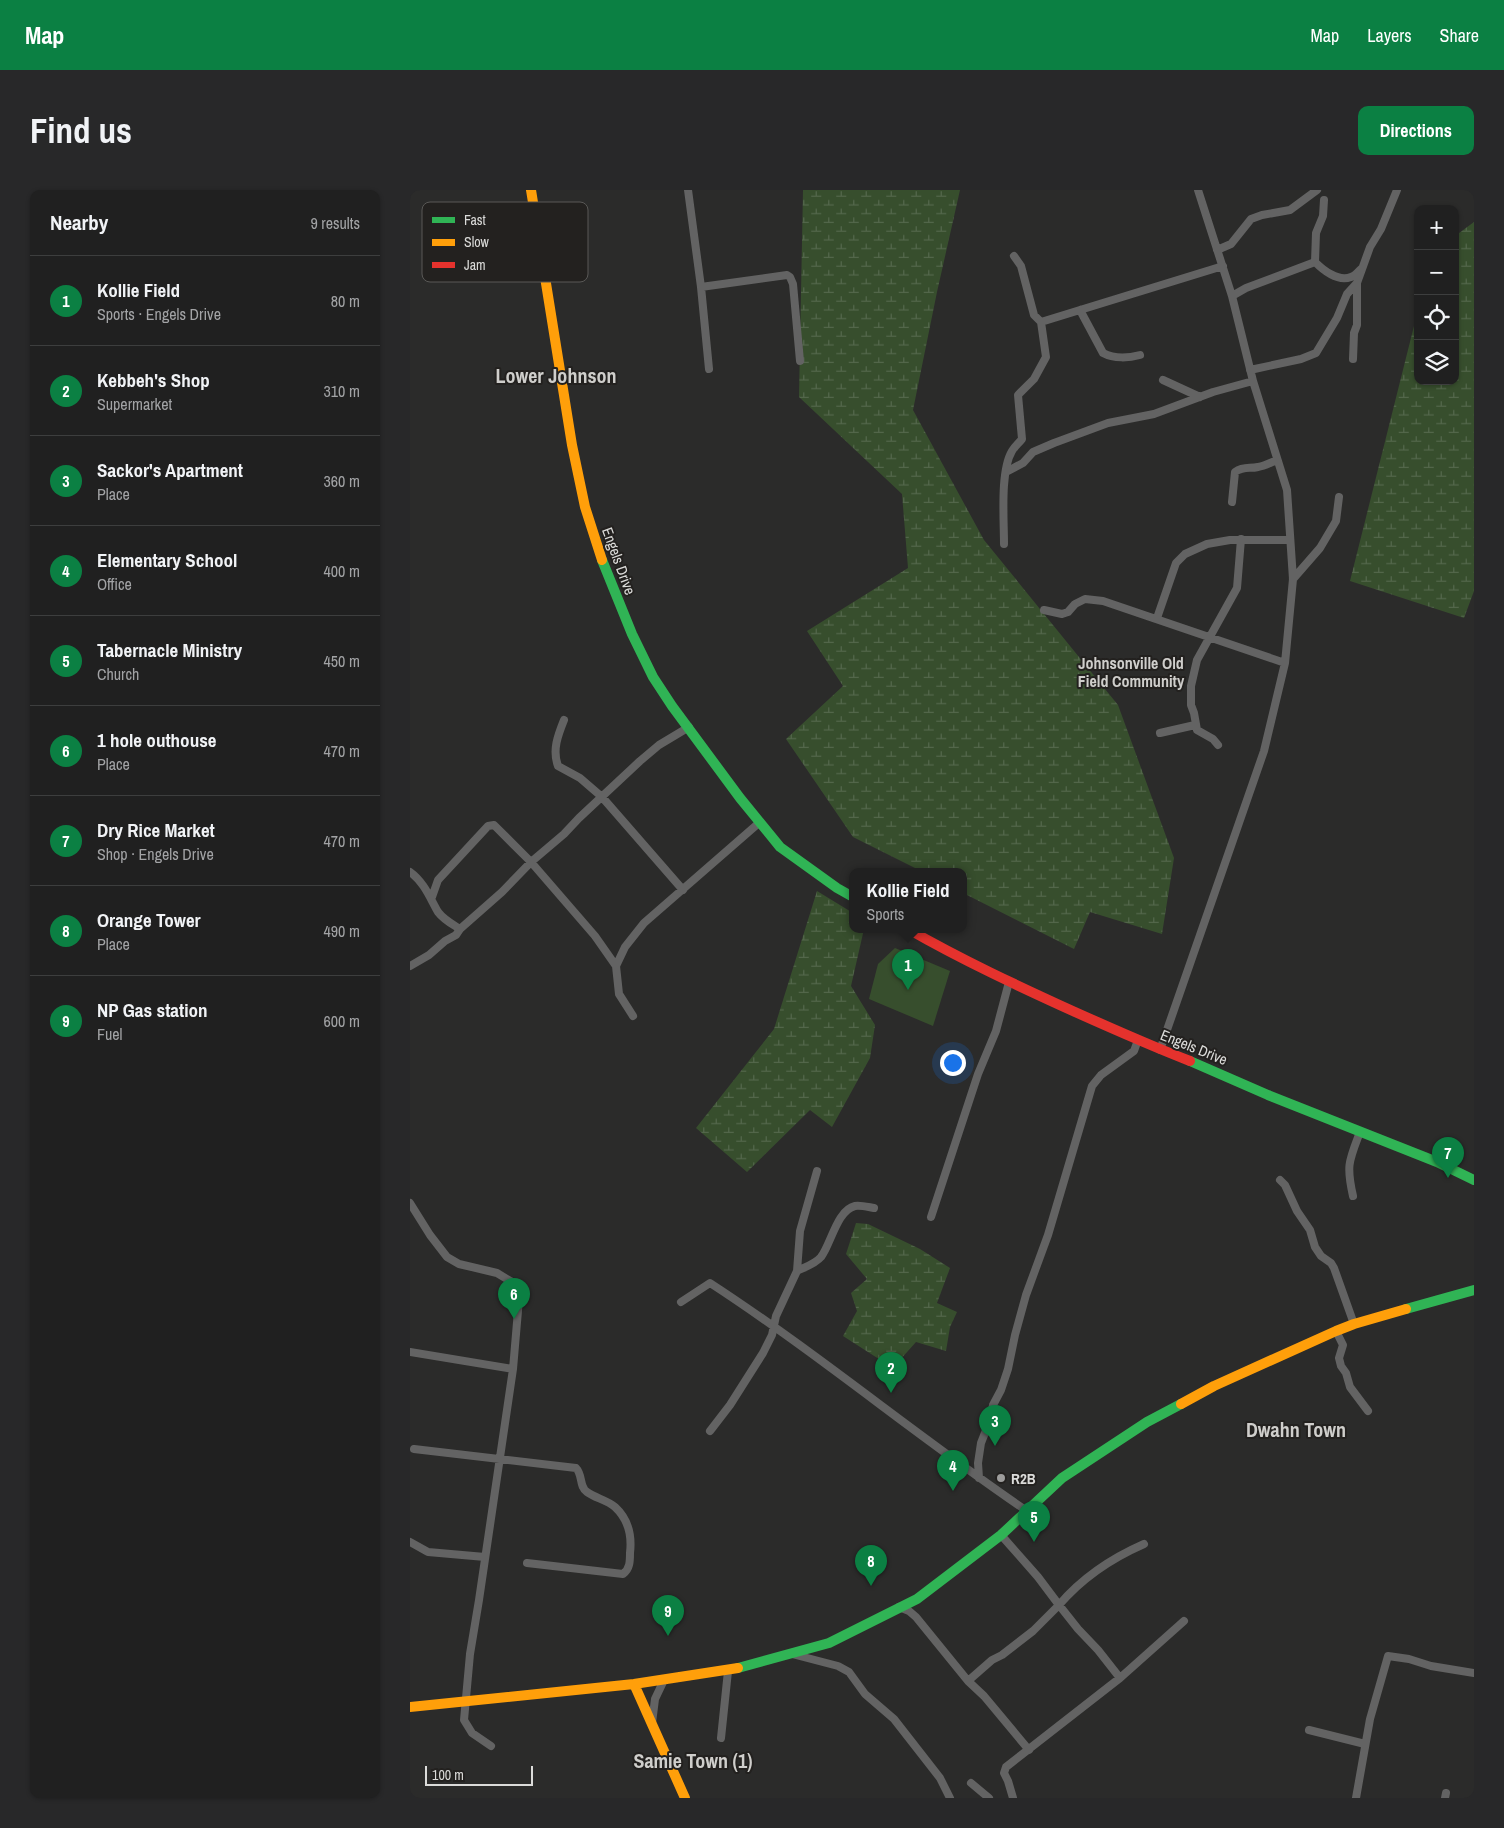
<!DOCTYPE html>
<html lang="en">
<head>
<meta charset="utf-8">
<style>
  :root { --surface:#202020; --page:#282829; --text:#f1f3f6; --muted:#a2a3a5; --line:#3d3e3e; --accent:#0b8043 }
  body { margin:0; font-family:"Archivo Narrow",sans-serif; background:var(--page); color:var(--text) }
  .controls { position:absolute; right:15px; top:15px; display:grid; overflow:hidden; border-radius:10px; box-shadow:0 1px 4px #0004 }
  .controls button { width:45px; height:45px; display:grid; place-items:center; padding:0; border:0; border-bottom:1px solid var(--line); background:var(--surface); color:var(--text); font:25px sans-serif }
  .scale { position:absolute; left:15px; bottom:12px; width:108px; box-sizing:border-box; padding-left:5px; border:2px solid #dbdbd9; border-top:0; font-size:14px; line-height:18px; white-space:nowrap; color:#dbdbd9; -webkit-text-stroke:4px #23211f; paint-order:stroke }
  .you { position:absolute; left:542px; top:872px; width:18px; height:18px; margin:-12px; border:4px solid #fff; border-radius:50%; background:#1a73e8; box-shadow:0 0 0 8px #1a73e833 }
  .badge { display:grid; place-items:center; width:32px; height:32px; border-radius:50%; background:var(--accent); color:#fff; font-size:16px; font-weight:700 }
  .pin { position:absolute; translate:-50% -41px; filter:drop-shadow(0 1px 2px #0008) }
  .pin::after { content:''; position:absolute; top:26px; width:18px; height:15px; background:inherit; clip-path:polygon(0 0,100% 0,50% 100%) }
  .popup { position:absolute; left:439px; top:678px; width:118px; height:65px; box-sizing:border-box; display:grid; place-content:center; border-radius:10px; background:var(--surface); filter:drop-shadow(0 1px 4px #0005); font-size:16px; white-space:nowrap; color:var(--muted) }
  .popup b { font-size:19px; color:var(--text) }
  .popup::after { content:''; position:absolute; left:50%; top:100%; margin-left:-10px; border:10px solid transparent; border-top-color:var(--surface) }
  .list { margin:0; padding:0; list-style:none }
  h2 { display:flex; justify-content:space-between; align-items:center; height:65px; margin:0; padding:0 20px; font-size:21px }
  h2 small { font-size:16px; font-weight:400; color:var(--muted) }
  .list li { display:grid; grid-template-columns:32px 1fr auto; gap:15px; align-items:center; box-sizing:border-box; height:90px; padding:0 20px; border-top:1px solid var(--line) }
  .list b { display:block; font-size:19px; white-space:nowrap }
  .list p { margin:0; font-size:16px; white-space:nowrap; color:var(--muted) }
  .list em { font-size:16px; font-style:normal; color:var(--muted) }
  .icon { flex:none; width:28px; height:28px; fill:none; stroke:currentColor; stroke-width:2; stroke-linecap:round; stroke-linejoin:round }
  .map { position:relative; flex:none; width:1064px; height:1608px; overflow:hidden; border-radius:10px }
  header { display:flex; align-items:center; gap:30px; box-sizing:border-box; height:70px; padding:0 25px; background:var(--accent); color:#fff }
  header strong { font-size:24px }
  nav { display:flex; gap:28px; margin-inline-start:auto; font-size:18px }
  .intro { display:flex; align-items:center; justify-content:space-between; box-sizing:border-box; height:120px; padding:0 30px }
  h1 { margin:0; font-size:35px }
  .button { padding:12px 22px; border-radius:10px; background:var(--accent); color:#fff; font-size:18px; font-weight:700 }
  main { display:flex; gap:30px; padding:0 30px }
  aside { flex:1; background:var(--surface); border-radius:10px; box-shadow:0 1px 4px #0004 }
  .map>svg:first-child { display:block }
  .wetland { fill:url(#wetland-marsh) }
  .pitch { fill:#374e2d }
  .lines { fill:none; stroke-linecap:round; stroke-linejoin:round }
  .street { stroke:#636363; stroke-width:8 }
  .fast { stroke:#30b455; stroke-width:10 }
  .slow { stroke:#ff9f0a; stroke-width:10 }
  .jam { stroke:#e5322d; stroke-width:10 }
  .poi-dot { fill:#9d9d9c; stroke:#23211f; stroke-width:2 }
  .labels { text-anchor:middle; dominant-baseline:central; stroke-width:4; stroke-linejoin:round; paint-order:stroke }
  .street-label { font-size:15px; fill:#dbdbd9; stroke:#23211f }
  .poi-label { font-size:15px; font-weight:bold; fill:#dbdbd9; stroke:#23211f; text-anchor:start }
  .neighbourhood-label { font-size:16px; font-weight:bold; fill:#cfcecb; stroke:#23211f }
  .district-label { font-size:20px; font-weight:bold; fill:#cfcecb; stroke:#23211f }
  .key { fill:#23211f; stroke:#5a5957; stroke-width:1 }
  .key-label { font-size:14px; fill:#dbdbd9 }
</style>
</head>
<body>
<header>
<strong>Map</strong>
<nav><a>Map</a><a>Layers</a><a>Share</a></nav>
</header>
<div class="intro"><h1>Find us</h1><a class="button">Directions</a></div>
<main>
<aside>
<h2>Nearby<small>9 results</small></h2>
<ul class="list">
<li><span class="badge">1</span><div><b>Kollie Field</b><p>Sports · Engels Drive</p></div><em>80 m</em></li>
<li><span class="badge">2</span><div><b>Kebbeh's Shop</b><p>Supermarket</p></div><em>310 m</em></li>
<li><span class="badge">3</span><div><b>Sackor's Apartment</b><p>Place</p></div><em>360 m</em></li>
<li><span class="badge">4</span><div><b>Elementary School</b><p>Office</p></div><em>400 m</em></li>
<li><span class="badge">5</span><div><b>Tabernacle Ministry</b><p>Church</p></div><em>450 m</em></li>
<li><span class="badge">6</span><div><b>1 hole outhouse</b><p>Place</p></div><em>470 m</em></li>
<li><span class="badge">7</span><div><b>Dry Rice Market</b><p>Shop · Engels Drive</p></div><em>470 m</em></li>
<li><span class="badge">8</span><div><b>Orange Tower</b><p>Place</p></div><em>490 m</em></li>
<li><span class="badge">9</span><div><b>NP Gas station</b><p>Fuel</p></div><em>600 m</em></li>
</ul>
</aside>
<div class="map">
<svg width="1064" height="1608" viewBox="0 0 1064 1608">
  <defs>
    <pattern id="wetland-marsh" width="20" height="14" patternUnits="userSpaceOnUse" patternTransform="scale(1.25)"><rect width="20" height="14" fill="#374e2d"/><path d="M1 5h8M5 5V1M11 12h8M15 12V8" fill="none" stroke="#53674b"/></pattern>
  </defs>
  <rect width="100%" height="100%" fill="#2b2b2a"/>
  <path class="wetland" d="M393 0H550L527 102 503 220 574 350 708 515 764 668 752 744 680 722 664 759 553 703V681H511L443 647 376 549 433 496 397 441 498 378 492 304 389 207Z
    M1064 32V401L1054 428 940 391 1008 120V191H1045V46Z
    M407 701 443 723V739H454L441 796 465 835 460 868 422 937 400 920 337 982 286 938 364 839Z
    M446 1033 458 1034 510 1059 540 1078 527 1113 547 1122 540 1137 536 1161 506 1152 489 1171 481 1163 472 1171 433 1146 447 1121 441 1103 457 1089 436 1064Z"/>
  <path class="pitch" d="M485 758 540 781 523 836 459 809 468 774Z"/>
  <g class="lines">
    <path class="street" d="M278 0 291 97 377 85 380 87 383 94 390 171
      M807 60 821 54 841 29 852 25 880 20 907 0
      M905 72C913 80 928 92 941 87 945 86 949 81 951 79
      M291 97 299 179
      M822 106 836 98 905 72 906 43 913 26 914 10
      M670 120 693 163C704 169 719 168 730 165
      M631 132 813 76
      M943 169 944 143 947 135V93
      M840 180 891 169 906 163 927 128 937 104 947 93 960 57 971 39 987 0
      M753 190 790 207
      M596 282 613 273 623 262 644 253 698 233 744 224 803 202 843 191
      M822 312 825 282C834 276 839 279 848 277 855 276 862 272 867 270
      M594 354C594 329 590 281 602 261 605 256 609 253 612 249L608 205 624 189 636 167 631 132 624 125 611 76 604 66
      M883 389 910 358 926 331 929 307
      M634 420 652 424 658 422 665 414 675 409 693 411 875 473
      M747 428 766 373 775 364 797 354 820 350H880
      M154 530C148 545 142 560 148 576L170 588 192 607 273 700
      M750 543 785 535
      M808 555 803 549 787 540 784 523 781 515V496L787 470 827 398 831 349
      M0 682C14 692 20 708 28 722 34 730 42 734 50 739L46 745 35 751 19 765 0 776
      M22 707 28 690 78 636 84 635 121 672 185 746 206 776 209 804 223 826
      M50 739 92 702 121 672 154 644 169 628 230 571 249 555 279 537
      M206 776 215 757 234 733 350 632
      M750 860 854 561 875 473 883 389 877 300 843 191 822 106 788 0
      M870 990 875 995 887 1021 900 1040 905 1057 911 1066 921 1073 924 1078 944 1134
      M943 1006C936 975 939 971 950 942
      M0 1013 20 1045 37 1067 49 1074 87 1083 102 1092 109 1109 103 1179 69 1410 60 1464 54 1530 62 1543 81 1556
      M521 1027 568 884 586 841 599 792
      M387 1081C395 1077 405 1074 411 1067 421 1054 427 1020 445 1016 450 1015 458 1017 464 1018
      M271 1112 300 1093C409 1164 509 1248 617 1321
      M926 1141 933 1155 929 1168 931 1176 936 1183 940 1197 958 1221
      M0 1162 103 1179
      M300 1241 320 1215 353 1163 362 1145 366 1126 387 1081 390 1041 407 981
      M4 1259 166 1278C173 1285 169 1297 177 1302 185 1308 197 1310 205 1317 218 1329 222 1346 220 1363 220 1371 220 1379 213 1384L117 1373
      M569 1288 568 1273 571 1253 580 1230 583 1215 591 1200 598 1179 605 1145 616 1105 638 1045 682 896 691 885 724 861 728 850
      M591 1345 628 1387 649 1415C672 1388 702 1368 734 1354
      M0 1352 18 1362 75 1367
      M489 1417 499 1421 506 1427 558 1491 582 1470 592 1465 623 1441 649 1415 668 1439 688 1460 710 1488 596 1577 594 1583 598 1591 603 1608
      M382 1464 428 1476 439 1482 455 1504 484 1529 530 1588 540 1608
      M710 1488 774 1431
      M558 1491 574 1506 619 1560
      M242 1533 245 1509 254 1490
      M899 1540 955 1554
      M311 1548 318 1481
      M561 1593 579 1608
      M946 1608 960 1529 978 1466 999 1469 1021 1476 1064 1483
      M1035 1608 1036 1603"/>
    <path class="fast" d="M192 370 222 444 243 487 262 516 330 608 370 657 427 698 443 707
      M780 871 858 905 1027 972 1064 990
      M996 1119 1064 1100
      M328 1478 419 1453 507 1409 591 1345 652 1288 737 1232 771 1214"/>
    <path class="slow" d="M121 0 162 255 175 317 192 370
      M771 1214 804 1196 926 1141 944 1134 996 1119
      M224 1494 275 1608
      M0 1517 224 1494 328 1478"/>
    <path class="jam" d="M498 739C552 770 608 796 665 822 703 839 741 856 780 871"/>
  </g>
  <circle class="poi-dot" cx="591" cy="1288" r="5"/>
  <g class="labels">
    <g class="street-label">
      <text transform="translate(209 371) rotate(70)">Engels Drive</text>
      <text transform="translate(784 857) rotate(22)">Engels Drive</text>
    </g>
    <g class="poi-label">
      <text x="601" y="1288">R2B</text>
    </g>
    <g class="neighbourhood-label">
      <text x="721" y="473">Johnsonville Old<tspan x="721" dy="18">Field Community</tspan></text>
    </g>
    <g class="district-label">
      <text x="146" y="185">Lower Johnson</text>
      <text x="886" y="1239">Dwahn Town</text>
      <text x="283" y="1570">Samie Town (1)</text>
    </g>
  </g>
  <rect x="12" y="12" width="166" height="80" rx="8" class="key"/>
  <rect x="22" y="27" width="23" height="6" fill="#30b455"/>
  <rect x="22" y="49" width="23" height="7" fill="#ff9f0a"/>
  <rect x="22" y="72" width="23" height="6" fill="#e5322d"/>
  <g class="key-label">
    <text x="54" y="35">Fast</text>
    <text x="54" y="57">Slow</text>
    <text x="54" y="80">Jam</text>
  </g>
</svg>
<div class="controls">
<button>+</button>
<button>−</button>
<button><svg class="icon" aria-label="locate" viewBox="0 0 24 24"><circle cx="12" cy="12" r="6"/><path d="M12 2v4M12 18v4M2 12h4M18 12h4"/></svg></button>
<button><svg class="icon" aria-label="layers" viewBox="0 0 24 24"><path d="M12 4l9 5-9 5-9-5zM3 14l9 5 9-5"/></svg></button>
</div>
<div class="scale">100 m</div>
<div class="you"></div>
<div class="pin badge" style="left:498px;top:800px">1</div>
<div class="popup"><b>Kollie Field</b>Sports</div>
<div class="pin badge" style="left:481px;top:1203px">2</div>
<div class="pin badge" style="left:585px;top:1256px">3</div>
<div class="pin badge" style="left:543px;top:1301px">4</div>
<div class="pin badge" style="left:624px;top:1352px">5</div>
<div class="pin badge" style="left:104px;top:1129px">6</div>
<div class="pin badge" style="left:1038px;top:988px">7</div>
<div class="pin badge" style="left:461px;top:1396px">8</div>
<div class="pin badge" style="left:258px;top:1446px">9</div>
</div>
</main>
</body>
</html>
